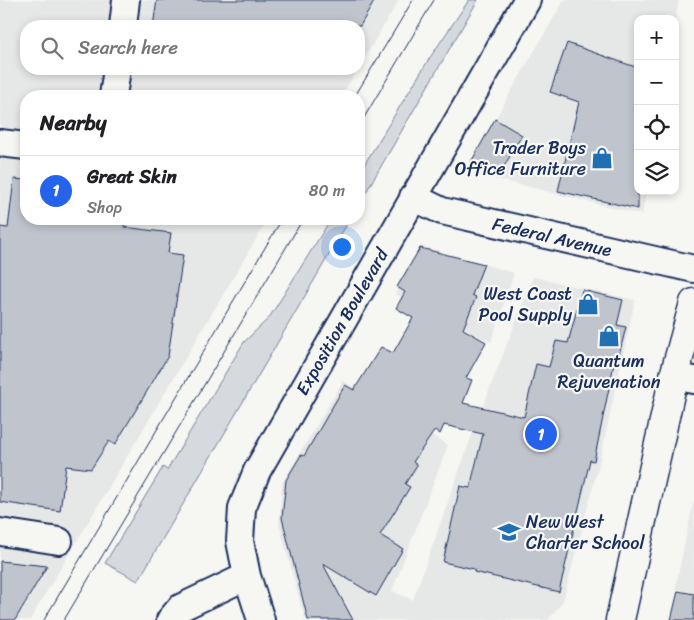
<!DOCTYPE html>
<html lang="en">
<head>
<meta charset="utf-8">
<style>
  :root { --surface:#fff; --page:#f2f2f2; --text:#202124; --muted:#757577; --line:#e0e0e0; --accent:#2563eb }
  body { margin:0; font-family:Sriracha,sans-serif; background:var(--page); color:var(--text) }
  .controls { position:absolute; right:15px; top:15px; display:grid; overflow:hidden; border-radius:10px; box-shadow:0 2px 8px #0003 }
  .controls button { width:45px; height:45px; display:grid; place-items:center; padding:0; border:0; border-bottom:1px solid var(--line); background:var(--surface); color:var(--text); font:25px sans-serif }
  .you { position:absolute; left:341px; top:246px; width:18px; height:18px; margin:-12px; border:4px solid #fff; border-radius:50%; background:#1a73e8; box-shadow:0 0 0 8px #1a73e833 }
  .badge { display:grid; place-items:center; width:32px; height:32px; border-radius:50%; background:var(--accent); color:#fff; font-size:16px; font-weight:700 }
  .pin { position:absolute; translate:-50% -50%; border:2px solid #fff; box-shadow:0 1px 5px #0006 }
  .list { margin:0; padding:0; list-style:none }
  h2 { display:flex; justify-content:space-between; align-items:center; height:65px; margin:0; padding:0 20px; font-size:21px }
  h2 small { font-size:16px; font-weight:400; color:var(--muted) }
  .list li { display:grid; grid-template-columns:32px 1fr auto; gap:15px; align-items:center; box-sizing:border-box; height:70px; padding:0 20px; border-top:1px solid var(--line) }
  .list b { display:block; font-size:19px; white-space:nowrap }
  .list p { margin:0; font-size:16px; white-space:nowrap; color:var(--muted) }
  .list em { font-size:16px; font-style:normal; color:var(--muted) }
  .icon { flex:none; width:28px; height:28px; fill:none; stroke:currentColor; stroke-width:2; stroke-linecap:round; stroke-linejoin:round }
  .map { position:relative; flex:none; width:694px; height:620px; overflow:hidden }
  .search { position:absolute; background:var(--surface); box-shadow:0 2px 8px #0003; left:20px; top:20px; width:345px; height:55px; display:flex; align-items:center; gap:12px; box-sizing:border-box; padding:0 18px; border-radius:20px; color:var(--muted); font-size:19px }
  .panel { position:absolute; background:var(--surface); box-shadow:0 2px 8px #0003; left:20px; top:90px; width:345px; height:135px; border-radius:20px }
  .map>svg:first-child { display:block }
  .built { fill:#e6e7e7 }
  .green { fill:#d6d9dd; stroke:#78849e }
  .building { fill:#c0c4cd; stroke:#1b2f5e }
  .lines { fill:none; stroke-linecap:round; stroke-linejoin:round }
  .minor-casing { stroke:#1b2f5e; stroke-width:30 }
  .secondary-casing { stroke:#1b2f5e; stroke-width:31 }
  .minor { stroke:#f6f6f2; stroke-width:26 }
  .secondary { stroke:#f6f6f2; stroke-width:28 }
  .tram { stroke:#1b2f5e; stroke-width:1 }
  .labels { text-anchor:middle; dominant-baseline:central; stroke-width:4.5; stroke-linejoin:round; paint-order:stroke }
  .poi-label { font-size:18px; fill:#1b2f5e; stroke:#f6f6f2; text-anchor:end }
  .street-label { font-size:18px; fill:#1b2f5e; stroke:#f6f6f2 }
</style>
</head>
<body>
<div class="map">
<svg width="694" height="620" viewBox="0 0 694 620">
  <rect width="100%" height="100%" fill="#f6f6f2"/>
  <filter id="ink" filterUnits="userSpaceOnUse"><feTurbulence type="fractalNoise" baseFrequency=".02" numOctaves="2"/><feDisplacementMap in="SourceGraphic" scale="10" xChannelSelector="R" yChannelSelector="G"/><feConvolveMatrix kernelMatrix="1 2 1 2 8 2 1 2 1" color-interpolation-filters="sRGB"/></filter>
  <g filter="url(#ink)">
    <path class="built" d="M0 0H399L359 67V26H26V69H358L341 96H26V219H268L30 620H0Z
      M564 0H679L675 23V19H638V191H646L642 215 465 171Z
      M421 246 514 273 491 342 395 294Z
      M533 277 635 300 599 464 563 601 548 620H305L279 524 282 483 343 381 448 445 392 591 413 600 472 435Z
      M694 500V593L675 589Z"/>
    <path class="green" d="M469 0H478L359 204V173L429 59Z
      M331 219H350L138 581 105 563 163 467 167 470 244 342 269 318Z"/>
    <path class="building" d="M157 0H375L360 26H153Z
      M567 43 638 68V209L558 191 579 102 550 92Z
      M495 119 522 135 498 177 471 162Z
      M14 179 26 180V219H82L105 222V219H125L124 227 171 233 168 253 183 255 168 356 115 445 109 441 91 469 66 466 60 511 0 502V227L8 228Z
      M420 248 484 264 472 295 476 297 463 329 486 342 466 378 472 380 463 403 524 417 536 364 549 367 556 341 568 343 582 290 623 300 617 325 626 327 619 355 616 354 594 461 590 460 559 592 474 572V569L443 562 460 486 470 488 483 434 444 425 440 434 435 430 413 462 417 465 405 484 410 487 380 535 403 549 376 596 323 564 353 620H308L282 518 286 480 301 455 304 456 345 385 354 390 381 347 393 353 413 318 396 308 405 292 397 287Z
      M0 561 47 566 15 620H0Z
      M678 591 694 594V620H671Z"/>
    <g class="lines">
      <g class="minor-casing">
        <path id="minor" d="M123 26 126 0
          M113 96 117 69
          M0 143 26 146
          M413 197 442 211 694 269
          M674 376 694 380
          M0 532 59 541
          M247 576 261 620
          M170 620 180 608 247 576 240 541 242 508 257 471 527 0"/>
      </g>
      <g class="secondary-casing">
        <path id="secondary" d="M620 620 674 376 694 303"/>
      </g>
      <use href="#minor" class="minor"/>
      <use href="#secondary" class="secondary"/>
      <path class="tram" d="M355 96 413 0
        M359 126 434 0
        M44 620 282 219
        M64 620 303 219"/>
    </g>
  </g>
  <defs>
    <g id="shop-bare" transform="scale(1.725)"><path d="M-5-2.5h2.3a2.7 3.5 0 0 1 5.4 0H5L5.5 6h-11ZM-1.5-2.5h3a1.5 2.3 0 0 0-3 0Z" fill="#1f6fb2" stroke="#f6f6f2" stroke-width="2.5" paint-order="stroke"/></g>
    <g id="school-bare" transform="scale(1.725)"><path d="M0-5L7-2L0 1L-7-2ZM-4 1L0 2.5L4 1V4Q0 6-4 4Z" fill="#1f6fb2" stroke="#f6f6f2" stroke-width="2.5" paint-order="stroke"/></g>
  </defs>
  <g fill-rule="evenodd">
    <use href="#shop-bare" x="602" y="158"/>
    <use href="#shop-bare" x="588" y="304"/>
    <use href="#shop-bare" x="609" y="336"/>
    <use href="#school-bare" x="509" y="532"/>
  </g>
  <g class="labels">
    <g class="poi-label">
      <text x="586" y="148">Trader Boys<tspan x="586" dy="21">Office Furniture</tspan></text>
      <text x="572" y="294">West Coast<tspan x="572" dy="21">Pool Supply</tspan></text>
      <text x="609" y="361" text-anchor="middle">Quantum<tspan x="609" dy="21">Rejuvenation</tspan></text>
      <text x="526" y="522" text-anchor="start">New West<tspan x="526" dy="21">Charter School</tspan></text>
    </g>
    <g class="street-label">
      <text transform="translate(552 237) rotate(13)">Federal Avenue</text>
      <text transform="translate(342 322) rotate(-60)">Exposition Boulevard</text>
    </g>
  </g>
</svg>
<div class="controls">
<button>+</button>
<button>−</button>
<button><svg class="icon" aria-label="locate" viewBox="0 0 24 24"><circle cx="12" cy="12" r="6"/><path d="M12 2v4M12 18v4M2 12h4M18 12h4"/></svg></button>
<button><svg class="icon" aria-label="layers" viewBox="0 0 24 24"><path d="M12 4l9 5-9 5-9-5zM3 14l9 5 9-5"/></svg></button>
</div>
<div class="you"></div>
<div class="pin badge" style="left:541px;top:434px">1</div>
<div class="search"><svg class="icon" aria-label="search" viewBox="0 0 24 24"><circle cx="10" cy="10" r="6"/><path d="M15 15l6 6"/></svg>Search here</div>
<section class="panel">
<h2>Nearby<small></small></h2>
<ul class="list">
<li><span class="badge">1</span><div><b>Great Skin</b><p>Shop</p></div><em>80 m</em></li>
</ul>
</section>
</div>
</body>
</html>
